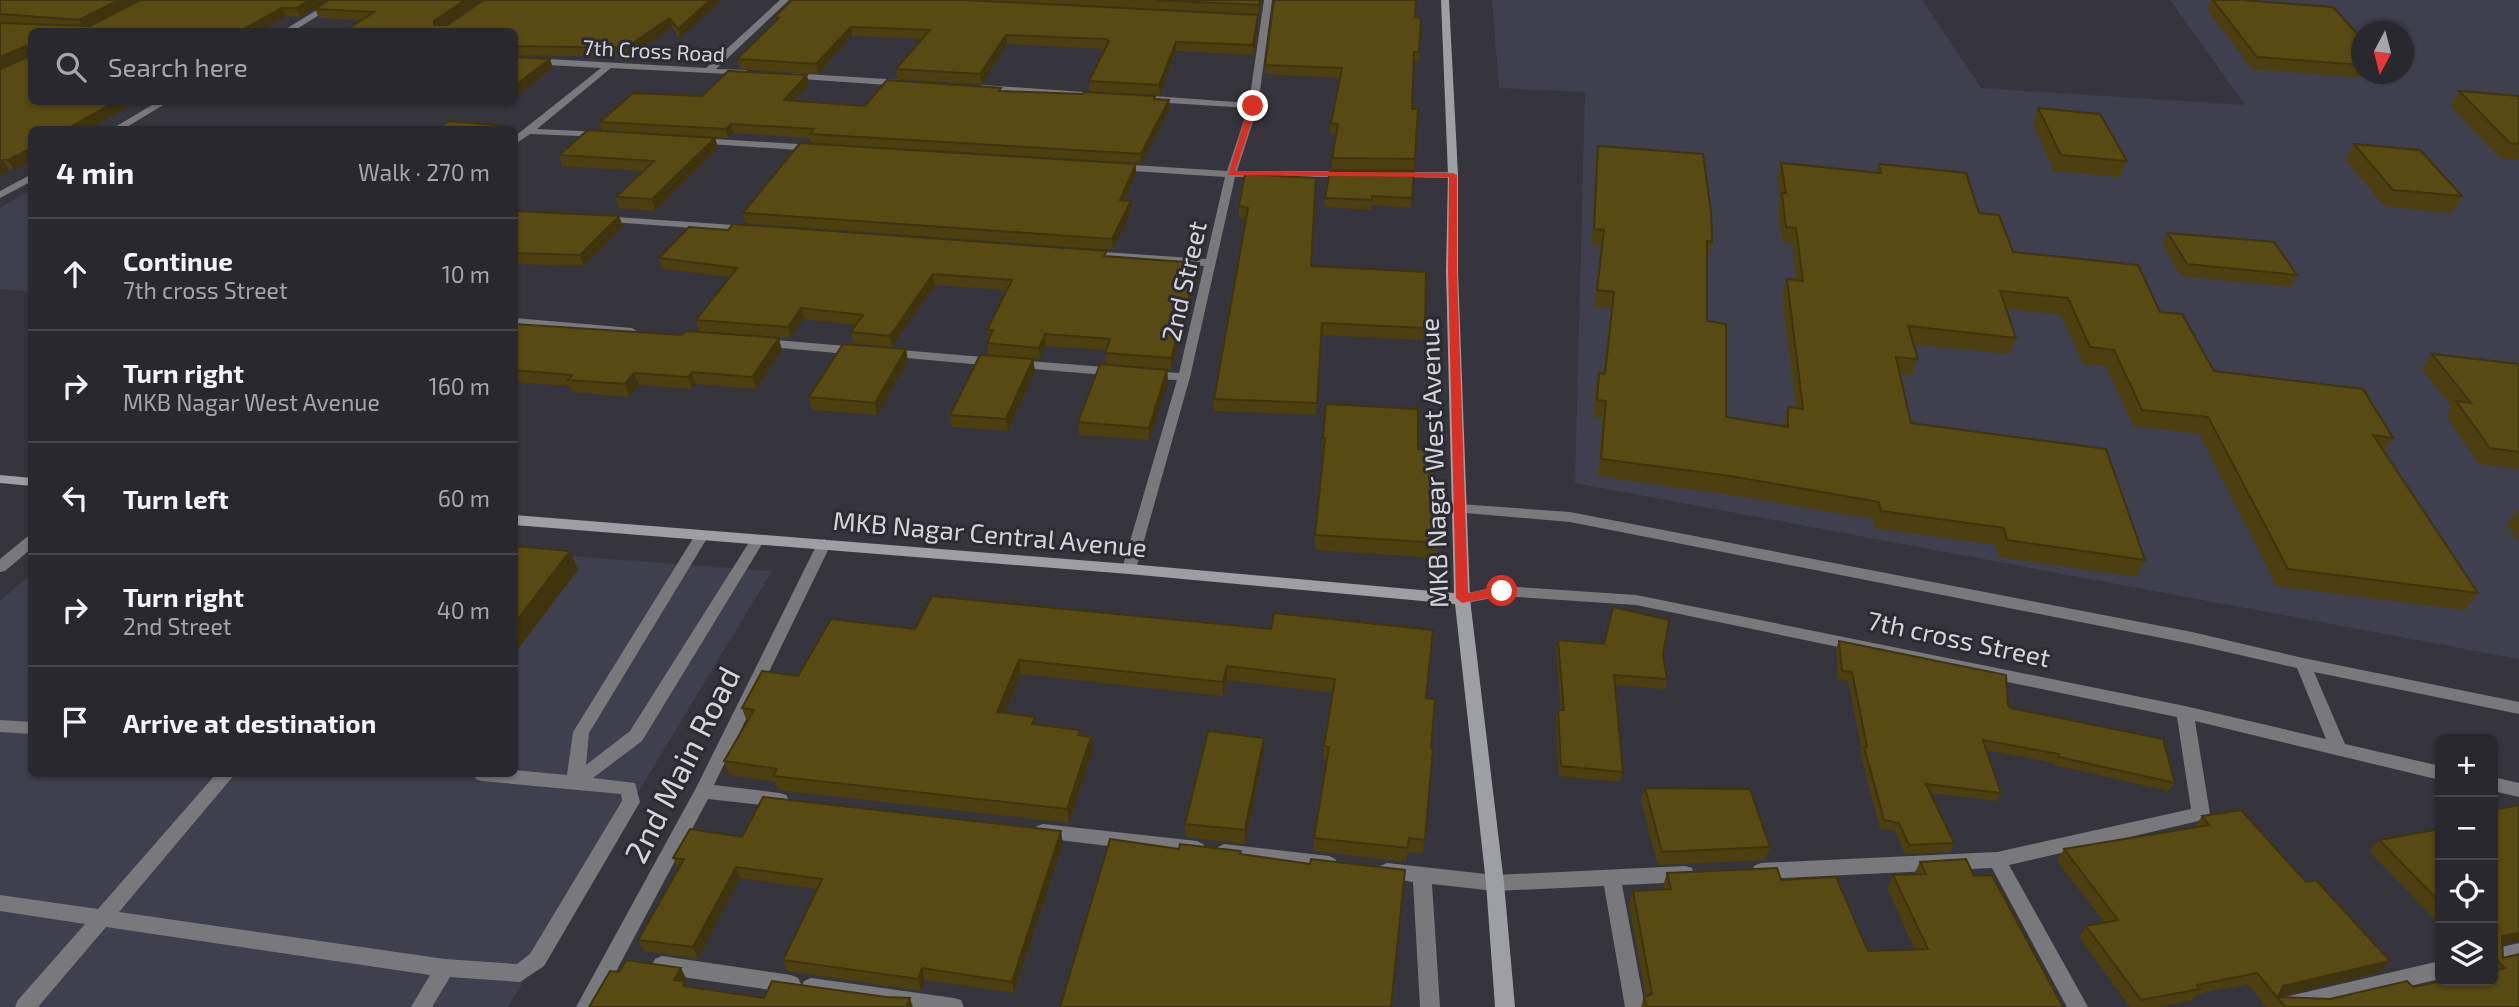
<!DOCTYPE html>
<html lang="en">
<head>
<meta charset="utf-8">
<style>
  :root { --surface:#28282e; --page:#34343a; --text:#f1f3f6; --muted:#a5a6aa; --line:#44444a }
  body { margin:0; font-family:"Exo 2",sans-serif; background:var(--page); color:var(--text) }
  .controls { position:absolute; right:21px; bottom:21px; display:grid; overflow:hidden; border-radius:10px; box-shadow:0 2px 5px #0004 }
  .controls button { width:63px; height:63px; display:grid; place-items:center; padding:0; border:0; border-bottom:2px solid var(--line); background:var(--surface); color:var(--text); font:35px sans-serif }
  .compass { position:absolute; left:2351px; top:21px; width:63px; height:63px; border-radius:50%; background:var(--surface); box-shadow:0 2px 5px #0004; rotate:187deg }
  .stop { position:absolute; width:21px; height:21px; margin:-16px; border:5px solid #d93025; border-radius:50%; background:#fff }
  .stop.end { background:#d93025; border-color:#fff; box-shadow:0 2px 7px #0008 }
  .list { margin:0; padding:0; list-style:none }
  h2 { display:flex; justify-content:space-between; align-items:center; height:91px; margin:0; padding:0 28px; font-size:30px }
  h2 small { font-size:23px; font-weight:400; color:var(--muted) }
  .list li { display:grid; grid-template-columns:46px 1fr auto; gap:21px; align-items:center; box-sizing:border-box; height:112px; padding:0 28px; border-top:2px solid var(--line) }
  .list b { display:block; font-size:26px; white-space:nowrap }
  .list p { margin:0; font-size:23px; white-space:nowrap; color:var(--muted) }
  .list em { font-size:23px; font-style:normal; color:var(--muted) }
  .icon { flex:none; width:38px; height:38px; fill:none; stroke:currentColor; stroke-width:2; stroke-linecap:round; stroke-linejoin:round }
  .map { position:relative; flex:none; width:2519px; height:1007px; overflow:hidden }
  .search { position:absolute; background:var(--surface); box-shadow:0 2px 5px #0004; left:28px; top:28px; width:490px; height:77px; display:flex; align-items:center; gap:18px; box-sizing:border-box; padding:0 24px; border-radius:10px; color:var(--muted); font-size:26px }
  .panel { position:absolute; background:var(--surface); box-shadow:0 2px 5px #0004; left:28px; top:126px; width:490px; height:651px; border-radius:10px }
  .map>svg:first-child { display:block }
  .built { fill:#3f3f4d; fill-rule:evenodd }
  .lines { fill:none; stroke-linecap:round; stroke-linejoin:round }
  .minor { fill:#79797d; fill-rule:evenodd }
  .secondary { fill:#9e9ea5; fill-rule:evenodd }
  .wall { fill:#4c4010 }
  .shaded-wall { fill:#3e340d }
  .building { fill:#584a13; stroke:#3e340d; stroke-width:2 }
  .route { fill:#d93025 }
  .labels { text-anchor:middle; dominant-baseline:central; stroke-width:6; stroke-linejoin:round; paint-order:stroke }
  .far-street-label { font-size:21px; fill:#d4d4d9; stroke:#2c2b34 }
  .street-label { font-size:26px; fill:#d4d4d9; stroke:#2c2b34 }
  .near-street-label { font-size:32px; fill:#d4d4d9; stroke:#2c2b34 }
</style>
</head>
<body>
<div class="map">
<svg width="2519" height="1007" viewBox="0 0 2519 1007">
  <rect width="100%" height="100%" fill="#36353e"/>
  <path class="built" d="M1492 0H1922L1981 88 2245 105 2170 0H2519V659L1575 483 1585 92 1499 88ZM2362 32H2404V74H2362Z
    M31 190V292L0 289V208Z
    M515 552 772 571 508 1007H0V601L31 574 32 774H514Z"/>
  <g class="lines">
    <path class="minor" d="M333 0H343L292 32H281Z
      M780 0H789L716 69 745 70 748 71V75L611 68 537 129 601 132 604 133V137L530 134 514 145V137L601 68 514 63V57L706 68Z
      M1264 0H1272L1258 106 1237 171H1349L1354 174 1349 177H1235L1190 377 1136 569 1129 574 1122 569 1177 380 1151 379 1145 375 1151 371 1179 373 1204 266 1090 257 1084 254 1090 251 1206 259 1225 177 1117 170 1112 167 1117 164 1227 171 1248 108 1153 102 1148 99 1153 96 1249 103Z
      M790 73 902 80 906 83 902 86 787 78 786 76Z
      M982 85 1098 93 1103 96 1098 99 979 90 977 88Z
      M157 102H168L122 130H110Z
      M698 138 814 145 819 148 814 151 695 143 693 141Z
      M1397 172H1453L1458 175 1453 178 1393 177V173Z
      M32 174V181L0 198V191Z
      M601 216 749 226 754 229 749 232 597 221 596 219Z
      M514 318 632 328 638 332 632 336 514 326Z
      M764 339 858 347 864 351 858 355 760 346 758 343 760 340Z
      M889 349 994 358 1000 362 994 366 885 356 883 353Z
      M1015 360 1117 368 1123 372 1117 376 1011 367 1009 364 1011 361Z
      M1459 504 1570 512 2192 632 2303 658 2519 702V714L2314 672 2345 744 2440 766V780L2195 721 2210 814 2207 819 2009 865 2088 1007H2067L1992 868 1761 879 1754 876 1752 871 1754 866 1761 863 1997 852 2191 809 2177 717 1636 605 1502 596 1462 604 1457 603 1454 599 1457 595 1502 586 1636 595 2185 706 2326 739 2297 668 2192 644 1570 522 1454 512 1452 509Z
      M702 530 709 535 589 733 586 765 630 731 753 536H763L765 539 642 741 593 778 635 783 640 802 544 966 520 982 450 977 432 1007H411L430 975 106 927 38 1007H15L18 1000 85 924 0 911V895L98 909 216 774H235L119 912 445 959 517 964 530 954 622 801 621 794 482 781 476 779 473 774H514V770L567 775 573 732 697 532Z
      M32 535V548L5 571 0 572V559L27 537Z
      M824 539 831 544 714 785 780 793 786 795 789 800 786 805 780 807 708 799 597 1007H576L696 788 817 544Z
      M0 720 32 722V734L0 732Z
      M2493 777 2519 783V797L2493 791Z
      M1043 824 1197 841 1203 844 1206 849 1203 854 1197 857 1043 838 1037 836 1034 831 1037 826Z
      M1224 844 1329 856 1335 859 1338 864 1335 869 1329 872 1224 860 1218 857 1215 852 1218 847Z
      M1387 863 1495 875 1685 866 1692 868 1694 874 1692 880 1685 882 1622 885 1645 1007H1625L1604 886 1495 891 1432 884 1440 1007H1420L1413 882 1380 876 1378 871 1380 866Z
      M2519 943V961L2493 967V949Z
      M662 956 791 975 798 978 801 984 798 990 791 993 662 974 655 971 652 965 655 959Z
      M2440 961V979L2320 1007H2271L2274 1000 2281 998Z
      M811 978 954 998 961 1000 964 1007H889L811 996 804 993 801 987 804 981Z"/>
    <path class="secondary" d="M1441 0H1449L1458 175V271L1470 599 1504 883 1515 1007H1495L1486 883 1455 604 1129 574 514 525V515L1129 564 1454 593 1446 271 1448 175Z
      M0 475 32 478V486L0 483Z"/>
  </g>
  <path class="wall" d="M0 0H329L300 17 286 16 259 32H32L14 170H9L0 175Z
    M329 0H481L445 25 722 0 680 38 672 27 629 57 514 55V32L362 20 319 18 315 9Z
    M981 0H1262L1259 14Z
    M2211 0H2241L2362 39V74H2384L2381 79 2252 69 2207 9Z
    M1415 17 1421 18 1419 61H1414L1412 109H1418L1414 169H1332V158L1337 134 1330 133 1331 123 1340 78 1265 74V65Z
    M774 18 1258 24 1254 55 1176 51 1160 95 1090 91 1089 81 1105 49 1007 44 982 84 897 79 896 69 922 39 852 36 818 74 740 69 737 59 775 22Z
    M809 84 793 101 865 106 1002 91 1155 96 1156 99 1169 100 1170 108 1141 163 811 143 810 138 734 133 728 138 602 130 600 122 702 96Z
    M2459 91 2519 96V160L2500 158 2451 106Z
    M2038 108 2127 161 2120 177 2054 171 2033 124Z
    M715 138 718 148 655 211 619 208 616 197 643 171 562 166 559 155Z
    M2354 144 2462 196 2452 213 2384 206 2346 159Z
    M1598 146 1712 242 1708 257H1707V321L1726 417 1783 426 1788 407 1796 408 1782 295 1787 279 1796 280 1792 243 1782 242 1778 208 1780 198 1777 178 1781 163 1877 172 1879 164 1979 213 2013 252 2160 312 2214 371 2393 438 2384 451 2478 593 2465 610 2277 586 2199 434 2133 426 2106 366 2083 364 2061 315 2006 309 2016 338 2009 354 1913 344 1918 359 1912 375 1900 374 1911 423 2145 560 2136 577 1999 557 1996 545 1874 528 1873 519 1725 494 1598 476 1602 418 1594 417 1595 390 1599 373 1603 374 1611 308 1594 306 1601 246 1592 244 1596 161Z
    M1136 164V174L1125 201 1131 211 1113 250 745 223 743 213Z
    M1414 171 1411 208 1372 205 1371 210 1325 207V198Z
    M1245 174 1311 266 1425 328 1423 340 1321 335 1316 415 1214 411V399L1246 219 1239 217V206Z
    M514 211 619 216 623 227 584 266 518 264 516 259H514Z
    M2168 233 2297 275 2291 287 2181 276 2163 244Z
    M1107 256 1199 274 1171 370 1106 364 1105 353 1106 350 1046 346 1040 359 988 355 987 343 988 340 987 330 1006 290 935 285 892 347 854 343 851 332 856 325 804 319 790 338 699 331 696 320 729 277 663 269 659 258Z
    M514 324 782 350 756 389 696 384 692 389 639 385 629 397 572 392 570 386 514 382Z
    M2432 354 2519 364V469L2479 464 2446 416 2452 407 2422 369Z
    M1033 359 1035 371 1008 431 952 427 950 415Z
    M908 361 877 415 812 410 809 397Z
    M1167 370 1168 382 1149 440 1079 435 1078 422Z
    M1323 438 1418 449 1432 494 1439 543 1437 558 1315 550V535L1324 453H1322Z
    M2519 509V542L2507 525Z
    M932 596 1426 698 1431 748 1423 854 1407 852 1406 862 1313 851 1314 838 1327 761 1324 760V746L1333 693 1227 680 1223 696 1021 674 1005 713 1036 725 1080 730 1081 735 1093 750 1069 823 778 790 775 782 729 775 724 761 747 722 742 708 798 676 915 629Z
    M1558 640 1663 655 1667 679 1665 689 1615 685 1623 772 1620 782 1559 776 1556 720 1558 710H1561L1556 650Z
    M1839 641 2008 705 2011 708 2175 783 2169 791 2054 765V763L1986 750 2001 793 1997 801 1930 793 1954 843 1950 852 1905 854 1895 831 1880 829 1861 756 1862 752 1848 681 1838 679 1836 649Z
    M1264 751 1245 844 1186 837 1185 824Z
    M1645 788 1770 847 1765 860 1658 865 1641 802Z
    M2493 810 2503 958 2519 1007H2266L2248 984 2197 994 2192 1001 2157 1007H2130L2079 937 2086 926 2104 922 2057 861 2064 849 2194 828 2202 816 2379 972 2278 997 2330 999 2413 987 2493 981Z
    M2440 829V925L2369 851 2379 840Z
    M742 837 1063 843 1014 993 925 980 921 991 787 971 783 960 817 889 740 878 698 959 644 951 638 940 678 869 673 858Z
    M1920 862 1974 876 2063 1007H1641L1644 997H1646L1629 904 1633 891 1664 890 1663 886 1667 873 1781 880 1868 951 1915 950 1887 888 1893 875 1914 874Z"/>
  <path class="shaded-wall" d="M119 0H140L84 29 79 20Z
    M310 0H329L300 17 296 8Z
    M465 0H481L438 30 434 25V21Z
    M710 0H722L680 38 678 29Z
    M1260 0H1262L1259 14V5Z
    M282 8 286 16 259 32H238Z
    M1258 15V24L1254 55 1253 45Z
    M669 18 672 27 629 57 626 48Z
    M851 27 852 36 818 74 816 64Z
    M1006 35 1007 44 982 84 980 74Z
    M1176 42V51L1160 95 1159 85Z
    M26 46 31 56 0 69V57Z
    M550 59 553 68 514 99V86Z
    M807 75 809 84 786 109 784 100Z
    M1169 100 1170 108 1141 163V154Z
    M114 102H136L88 130H65Z
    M731 124 734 133 728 138 726 129Z
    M715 138 718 148 655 211 652 199Z
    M32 148V161L14 170 8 160Z
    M3 160 9 170 0 175V161Z
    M1136 164V174L1120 211V200Z
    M1131 201V211L1113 250 1112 239Z
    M619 216 623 227 584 266 580 255Z
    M1199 263V274L1171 370V358Z
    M933 274 935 285 892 347 890 336Z
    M801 308 804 319 790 338 788 327Z
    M1045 334 1046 346 1040 359 1039 348Z
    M779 338 782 350 756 389 752 377Z
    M906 349 908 361 877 415 875 403Z
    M1033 359 1035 371 1008 431 1006 419Z
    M1167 370 1168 382 1149 440V428Z
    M692 372 696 384 692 389 688 377Z
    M634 373 639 385 629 397 625 384Z
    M570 551 578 570 514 654V624Z
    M1019 660 1021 674 1000 726 997 712Z
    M1227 666V680L1223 696V682Z
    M1091 737 1093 750 1069 823 1067 809Z
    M1264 738V751L1245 844V830Z
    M1061 831 1063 843 1014 993 1012 982Z
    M736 867 740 878 698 959 693 947Z
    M2519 933V941L2493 947 2502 936Z
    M2390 961 2379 972 2277 997 2283 986Z
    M681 968 687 980 685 983 691 994 674 980Z
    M922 968 925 980 921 991 918 979Z
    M910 998 913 1007H906Z"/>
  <path class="building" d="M0 0H119L79 20 0 14Z
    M140 0H310L296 8H282L238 32H32V102H114L65 130H32V148L8 160H3L0 161V69L28 57 29 49 26 46 0 57V23L90 26Z
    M329 0H465L434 21V25H447L484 0H710L678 29 669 18 626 48 514 46V32H343L374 12 315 9Z
    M792 0H965L1258 15 1253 45 1176 42 1159 85 1089 81 1109 41 1105 39 1006 35 980 74 896 69 930 30 851 27 816 64 737 59 779 18H774Z
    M1156 0H1260L1259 5Z
    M1274 0H1416L1415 17 1421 18 1419 52H1414L1412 109H1418L1415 159 1332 158 1338 124 1331 123 1342 68 1265 65Z
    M2213 0H2241L2333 7 2362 39V65L2257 57Z
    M514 57 550 59 514 86Z
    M728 71 807 75 784 100 865 106 887 80 1001 88 999 91 1083 94 1084 92 1155 96 1154 99 1169 100 1141 154 810 134 814 129 731 124 726 129 600 122 633 93 702 96Z
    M2459 91 2519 96V144L2510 143Z
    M2038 108 2100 114 2127 161 2061 155Z
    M449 121 508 126 507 129 436 130Z
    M588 130 715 138 652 199 616 197 654 161 559 155Z
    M800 143 1136 164 1120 200 1131 201 1112 239 743 213Z
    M2354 144 2420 150 2462 196 2393 190Z
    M1598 146 1703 154 1711 212 1712 242 1707 241V321L1726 324V417L1788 427V407L1803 409 1787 279 1803 281 1796 228 1786 227 1782 193H1786L1781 163 1881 173 1879 164 1966 173 1979 213 1999 215 2013 252 2138 265 2160 312 2182 314 2214 371 2363 389 2393 438 2373 435 2478 593 2288 569 2208 417 2142 410 2114 350 2090 347 2068 298 2000 291 2016 338 1908 326 1918 359 1896 357 1911 423 2106 449 2145 560 2007 540 2004 528 1881 511 1879 502 1730 476 1601 459 1606 401 1597 400 1599 373 1605 374 1614 292 1597 290 1604 230 1594 229Z
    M1330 171H1414L1412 198 1372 196V200L1325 198Z
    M1245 174 1316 178 1311 266 1426 272 1425 328 1322 323 1317 403 1214 399 1248 208 1239 206Z
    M514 211 619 216 580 255 514 253 517 249H514Z
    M733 224 1107 251 1104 256 1199 263 1171 358 1105 353 1110 339 1045 334 1039 348 987 343 993 330H987L1012 280 933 274 890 336 851 332 863 315 801 308 788 327 696 320 737 268 659 258 689 227 728 230Z
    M2168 233 2274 242 2297 275 2187 264Z
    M514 324 682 335 686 331 779 338 752 377 692 372 688 377 634 373 625 384 568 380 572 375 514 370Z
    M843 344 906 349 875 403 809 397Z
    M2432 354 2519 364V452L2490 448 2456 401 2471 403Z
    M980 355 1033 359 1006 419 950 415Z
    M1100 364 1167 370 1149 428 1078 422Z
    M1326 404 1418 409V449L1431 450 1432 494H1438L1439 543 1315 535 1325 438H1323Z
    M514 546 570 551 514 624Z
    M932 596 1271 629 1274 613 1433 630 1426 698 1435 699 1431 748H1433L1425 840 1409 838 1407 848 1314 838 1329 747 1324 746 1335 679 1227 666 1223 682 1019 660 997 712 1035 717 1032 724 1080 730 1078 735 1091 737 1067 809 773 776 777 769 724 761 754 710 742 708 762 671 798 676 831 619 915 629Z
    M1613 607 1669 620 1663 655 1667 679 1614 675 1623 772 1561 766 1558 710H1564L1558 640 1604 644Z
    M1839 641 2006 675 2008 705 2011 708 2163 739 2175 783 2059 757V754L1983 740 2001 793 1926 784 1954 843 1909 845 1899 823 1884 820 1864 747H1867L1852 672 1842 671Z
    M1208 731 1264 738 1245 830 1185 824Z
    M1645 788 1750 789 1770 847 1662 852Z
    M763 797 1061 831 1012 982 922 968 918 979 783 960 822 879 736 867 693 947 638 940 684 859 673 858 690 829 742 837Z
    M2519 805V933L2502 936 2503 958 2519 954V1007H2285L2257 973 2197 985 2200 989 2141 1000 2086 926 2118 920 2064 849 2209 825 2202 816 2241 810 2306 882 2316 880 2390 961 2283 986 2278 997 2330 999 2407 981 2413 987 2443 981H2493V971L2505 968 2493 956V810Z
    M2440 829V902L2379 840Z
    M1110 839 1179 849 1180 844 1241 851 1240 854 1310 864 1311 859 1405 870 1391 1007H1060Z
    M1966 859 1974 876 1992 875 2063 1007H1647L1644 997 1652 994 1633 891 1671 889 1667 873 1777 868 1781 880 1836 877 1868 951 1928 949 1893 875 1926 874 1920 862Z
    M626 960 681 968 674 980 685 982 683 986 764 998 772 981 886 997 910 998 906 1007H589L610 971 619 972Z"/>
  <path class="route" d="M1253 103 1257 106 1235 171 1453 173 1457 175V271L1468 593 1502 587 1506 588V594L1462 603 1456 598 1448 271 1449 177 1228 175 1249 106Z"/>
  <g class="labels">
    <g class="far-street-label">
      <text transform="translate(654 50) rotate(3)">7th Cross Road</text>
    </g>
    <g class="street-label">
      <text transform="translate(1183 281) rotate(-77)">2nd Street</text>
      <text transform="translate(1433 463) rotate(-92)">MKB Nagar West Avenue</text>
      <text transform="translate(990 533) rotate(5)">MKB Nagar Central Avenue</text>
      <text transform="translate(1959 638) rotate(12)">7th cross Street</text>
    </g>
    <g class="near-street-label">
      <text transform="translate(681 764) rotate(-63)">2nd Main Road</text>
    </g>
  </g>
</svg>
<div class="controls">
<button>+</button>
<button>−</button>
<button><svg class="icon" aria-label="locate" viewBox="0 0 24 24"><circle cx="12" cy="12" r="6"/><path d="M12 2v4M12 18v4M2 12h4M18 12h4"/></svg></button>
<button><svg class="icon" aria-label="layers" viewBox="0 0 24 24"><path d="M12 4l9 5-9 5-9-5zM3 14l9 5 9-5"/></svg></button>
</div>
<svg class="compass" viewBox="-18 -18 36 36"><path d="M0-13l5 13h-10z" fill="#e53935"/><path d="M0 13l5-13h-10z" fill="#a5a6aa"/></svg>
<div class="stop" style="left:1502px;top:591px"></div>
<div class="stop end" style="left:1253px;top:106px"></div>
<div class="search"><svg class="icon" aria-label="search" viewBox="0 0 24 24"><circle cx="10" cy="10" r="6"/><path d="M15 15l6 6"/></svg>Search here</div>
<section class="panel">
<h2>4 min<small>Walk · 270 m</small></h2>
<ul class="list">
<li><svg class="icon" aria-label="ahead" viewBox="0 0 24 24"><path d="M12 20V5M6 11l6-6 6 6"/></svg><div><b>Continue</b><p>7th cross Street</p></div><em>10 m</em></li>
<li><svg class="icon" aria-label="right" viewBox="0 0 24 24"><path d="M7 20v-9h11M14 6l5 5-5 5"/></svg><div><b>Turn right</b><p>MKB Nagar West Avenue</p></div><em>160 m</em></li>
<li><svg class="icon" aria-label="left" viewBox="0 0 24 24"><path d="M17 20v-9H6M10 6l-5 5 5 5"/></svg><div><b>Turn left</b></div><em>60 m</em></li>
<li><svg class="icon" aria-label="right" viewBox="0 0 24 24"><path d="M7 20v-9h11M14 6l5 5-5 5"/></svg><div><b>Turn right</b><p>2nd Street</p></div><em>40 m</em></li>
<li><svg class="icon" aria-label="arrive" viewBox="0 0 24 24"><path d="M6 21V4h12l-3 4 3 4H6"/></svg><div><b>Arrive at destination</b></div></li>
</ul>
</section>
</div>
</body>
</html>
